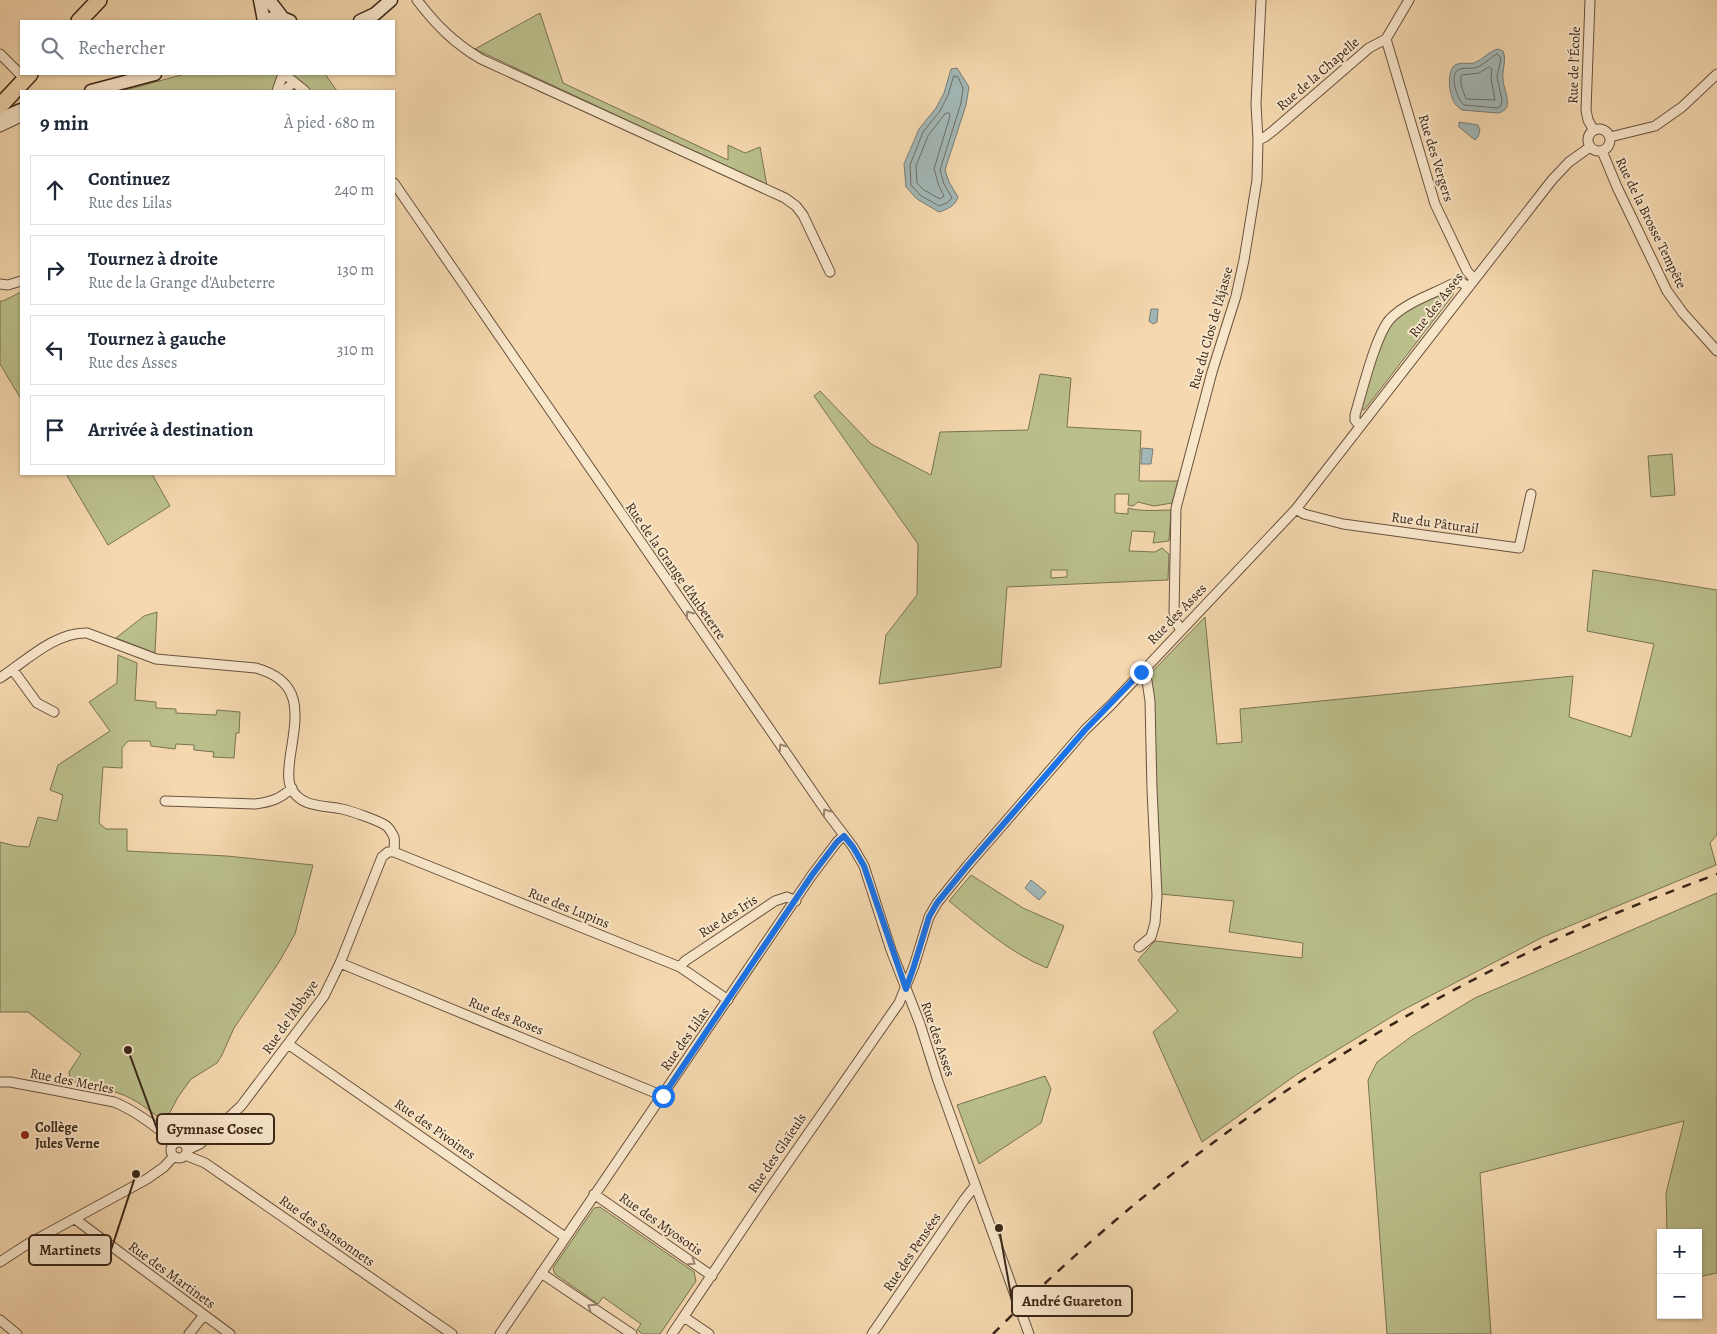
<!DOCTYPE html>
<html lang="fr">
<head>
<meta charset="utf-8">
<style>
  :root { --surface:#fff; --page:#f6f6f7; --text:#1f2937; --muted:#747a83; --line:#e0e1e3 }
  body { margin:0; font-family:Alegreya,serif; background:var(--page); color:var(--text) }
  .controls { position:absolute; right:15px; bottom:15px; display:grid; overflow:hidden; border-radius:0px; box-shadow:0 1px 4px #0004 }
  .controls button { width:45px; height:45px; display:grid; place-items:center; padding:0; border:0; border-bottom:1px solid var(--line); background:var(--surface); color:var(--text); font:25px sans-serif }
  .stop { position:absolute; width:15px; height:15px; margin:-11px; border:4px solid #1a73e8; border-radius:50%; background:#fff }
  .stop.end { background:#1a73e8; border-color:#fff; box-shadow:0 1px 5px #0008 }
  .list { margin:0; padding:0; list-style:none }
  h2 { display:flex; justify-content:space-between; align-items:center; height:65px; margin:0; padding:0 20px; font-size:21px }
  h2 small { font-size:16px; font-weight:400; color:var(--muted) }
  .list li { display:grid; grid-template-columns:32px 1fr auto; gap:15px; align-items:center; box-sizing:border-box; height:70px; margin:0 10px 10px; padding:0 10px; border:1px solid var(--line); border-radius:0px }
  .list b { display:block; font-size:19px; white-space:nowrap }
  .list p { margin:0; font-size:16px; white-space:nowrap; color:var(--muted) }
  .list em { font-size:16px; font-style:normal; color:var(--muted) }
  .icon { flex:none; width:28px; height:28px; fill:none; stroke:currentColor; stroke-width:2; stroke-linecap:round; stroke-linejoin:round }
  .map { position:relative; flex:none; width:1717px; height:1334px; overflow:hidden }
  .search { position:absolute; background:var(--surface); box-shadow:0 1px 4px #0004; left:20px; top:20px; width:375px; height:55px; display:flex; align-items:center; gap:12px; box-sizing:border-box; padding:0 18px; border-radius:0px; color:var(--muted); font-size:19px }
  .panel { position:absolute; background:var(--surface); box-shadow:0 1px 4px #0004; left:20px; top:90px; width:375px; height:385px; border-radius:0px }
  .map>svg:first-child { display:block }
  .green { fill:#babf8c; stroke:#7a7252; fill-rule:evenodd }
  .water { fill:#a2b7b6; stroke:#787d77 }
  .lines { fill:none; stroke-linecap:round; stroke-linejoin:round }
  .shore { stroke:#6e6e67; stroke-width:1 }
  .street-casing { stroke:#69523e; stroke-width:11 }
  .secondary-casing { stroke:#3a2618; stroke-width:15 }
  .primary-casing { stroke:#3a2618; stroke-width:18 }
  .street { stroke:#f8e6cb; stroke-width:9 }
  .secondary { stroke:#f8e6cb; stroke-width:12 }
  .primary { stroke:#f5d8af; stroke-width:15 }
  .rail { stroke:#3a2618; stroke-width:2.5; stroke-dasharray:9 9; stroke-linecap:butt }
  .oneway { stroke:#998672 }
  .route { stroke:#1a73e8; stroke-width:6 }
  .poi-dot { fill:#8f2418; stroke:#f8e6cb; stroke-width:2 }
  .labels { text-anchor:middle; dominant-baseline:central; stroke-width:4; stroke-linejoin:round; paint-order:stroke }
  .street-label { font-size:14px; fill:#3a2618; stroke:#f8e6cb }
  .poi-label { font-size:14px; font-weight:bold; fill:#3a2618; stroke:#f8e6cb; text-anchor:start }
  .leader { fill:none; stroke:#3a2618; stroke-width:2 }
  .callout-dot { fill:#3a2618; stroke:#f8e6cb; stroke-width:2 }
  .callout { fill:#f8e6cb; stroke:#3a2618; stroke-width:2 }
  .callout-label { font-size:15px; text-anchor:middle; font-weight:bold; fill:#3a2618 }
</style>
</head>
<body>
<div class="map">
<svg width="1717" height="1334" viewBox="0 0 1717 1334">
  <rect width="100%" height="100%" fill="#f5d8af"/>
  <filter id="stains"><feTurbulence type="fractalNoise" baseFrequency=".004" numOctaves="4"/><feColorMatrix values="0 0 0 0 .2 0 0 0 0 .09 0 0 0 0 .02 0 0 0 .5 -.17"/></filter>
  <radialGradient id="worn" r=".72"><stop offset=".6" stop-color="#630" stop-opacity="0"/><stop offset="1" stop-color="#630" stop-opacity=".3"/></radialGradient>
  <path class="green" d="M540 13 563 83 728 160V145L745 153 760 147 767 186 475 49Z
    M185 74H325L337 91H122Z
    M1448 289 1454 291 1453 295 1369 404 1364 410 1360 409C1367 386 1379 336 1394 319 1404 308 1434 296 1448 289Z
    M21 292V399L0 364V301H3Z
    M1040 374 1071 378 1067 427 1141 431 1139 481H1178L1172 503 1154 506 1138 502 1133 506 1128 505 1129 494H1115V513L1128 514V508C1142 512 1157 510 1171 510L1169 541 1153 543 1155 532 1132 531 1129 551 1155 552 1162 548 1169 554 1168 580 1007 587 1001 667 879 684 886 635 917 595 918 544 814 396 820 391 871 444 931 475 940 432 1028 430ZM1051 570H1067V577L1051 578Z
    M1672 454 1675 495 1651 497 1648 456Z
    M66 474H152L170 506 108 545Z
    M1593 570 1717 590V835L1710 843 1716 865 1543 937 1401 1011 1296 1075 1202 1142 1153 1032 1178 1011 1138 960 1155 941 1302 958 1303 943 1229 932 1234 901 1160 894 1151 673 1205 617 1217 744 1242 742 1240 709 1573 676 1569 717 1631 737 1654 644 1587 631Z
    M157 612 155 653 116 638 144 616Z
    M118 655 137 663 135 700 156 702V708L176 709V713L216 715 217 710 240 712 239 733H236L234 758 213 757 214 752 194 750V745L176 744 175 749 151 746 150 741H128L122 748V768L103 767 99 823 106 829H127V851L227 856 313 865 295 934 279 962 234 1028 222 1055 217 1063 191 1079 178 1097 165 1122C151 1112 135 1098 118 1093 102 1087 85 1090 70 1079L69 1072 81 1054 28 1012H0V842L16 846 29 847 38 817 57 821 63 795 50 790 58 765 110 731 89 702 117 683Z
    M971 875 1023 908 1064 926 1047 968C1010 953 980 926 949 901Z
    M1717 893V1273L1698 1277V1233H1667L1666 1193 1684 1121 1480 1173 1491 1334H1387L1368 1080 1377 1062 1412 1036 1475 998Z
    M1045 1076 1051 1089 1041 1123 979 1164 957 1105Z
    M600 1207 694 1272 696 1281 660 1334H643L637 1330 641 1324 603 1297 598 1304 555 1274 553 1268 594 1208Z"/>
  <path class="water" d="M1498 49 1503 51C1507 61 1502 68 1503 78 1503 87 1509 97 1507 106 1506 110 1502 112 1498 113L1462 110C1460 109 1458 107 1456 105 1449 97 1446 71 1455 65 1462 61 1471 66 1478 61 1485 57 1490 51 1498 49Z
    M957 68 969 87 966 105 945 170 949 182 958 197C955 206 948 209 939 212L917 199 906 187 904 164 919 129 936 108 944 93 951 69Z
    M1459 122 1478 125 1480 130 1478 137 1475 140 1459 127Z
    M1151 309H1158L1157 322 1153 324 1149 321Z
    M1142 448 1153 449 1151 464H1141Z
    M1031 880 1046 892 1039 900 1025 888Z"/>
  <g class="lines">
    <path class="shore" d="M1497 54 1501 58 1497 77 1502 100 1501 106 1497 108 1464 105C1457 99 1449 75 1458 70 1463 67 1469 69 1474 68 1482 67 1489 58 1497 54Z
      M1489 67 1492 69 1491 78 1495 100 1466 99 1461 85V75L1479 73Z
      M954 76 958 77 963 88 961 103 940 170 944 184 952 198 947 203 939 206 920 195 911 185 910 165 923 132 940 111 948 95Z
      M946 113H949L950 116 934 169 939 186 944 196 940 199 924 190 917 183 916 166 928 136Z"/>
    <g class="street-casing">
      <path id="street" d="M417 0C436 25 454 43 481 59L785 198 796 206 803 215 830 272
        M1590 0 1586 110 1588 120 1593 129
        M1386 39 1435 204 1467 271 1474 279
        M0 54 25 79
        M284 74 305 91
        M277 91 283 74
        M285 91 293 82
        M0 127 21 117
        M1588 140a11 11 0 1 1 22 0a11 11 0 1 1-22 0Z
        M1610 137 1655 126 1682 107 1717 74
        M1258 140 1265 137 1274 130 1369 48 1386 39 1409 0
        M1602 151 1617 187 1667 291 1683 313 1717 351
        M394 183 828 814 853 847 864 866 891 950 920 1024 938 1081 1029 1334
        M0 284 8 285 21 281
        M1360 426 1355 420V415C1362 392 1376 333 1391 318 1407 302 1433 294 1452 284L1461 282 1468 287
        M1296 509 1304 514 1343 524 1519 548 1531 494
        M1181 630 1176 622 1174 612 1176 508 1212 372 1236 296 1244 260 1257 180 1258 140 1256 104 1261 0
        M13 670 37 703 54 712
        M0 678C26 661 55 632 87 633L156 659 256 668C306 682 296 717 290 758 289 767 287 779 291 788 301 808 324 805 342 809 351 811 377 820 385 825 389 827 392 833 394 837 395 842 394 848 394 852
        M165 801 255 804C271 802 280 799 292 788
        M1139 947 1151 937 1155 923 1157 896 1152 789 1150 701 1147 681 1141 673
        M340 963 663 1096
        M680 967 685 961 775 901 787 897 796 901
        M288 1044 565 1237
        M0 1082H10L53 1090 114 1102C136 1111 157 1127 175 1143
        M171 1150a8 8 0 1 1 16 0a8 8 0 1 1-16 0Z
        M187 1150 200 1144 241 1106 324 996 340 963 382 857 388 852H394L680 967 728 1000
        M185 1155 205 1163 452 1334
        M594 1194 712 1276
        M75 1219 230 1334
        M0 1262 26 1245 147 1179 164 1167 174 1156
        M541 1273 632 1334
        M684 1317 709 1334
        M0 1320 17 1334
        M189 1334 204 1315
        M500 1334 812 875 837 842 844 835
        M672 1334 764 1197 899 1003 914 966 929 917 937 903 968 865 1085 730 1110 706 1296 509 1552 180 1569 162 1590 147
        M872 1334 964 1200 975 1186"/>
    </g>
    <g class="secondary-casing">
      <path id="secondary" d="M260 0 264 21
        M269 0 282 17
        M266 21 277 16 290 21
        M360 21 375 14 391 0
        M91 91 155 74
        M0 119 21 110"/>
    </g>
    <g class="primary-casing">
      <path id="primary" d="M79 21 99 0
        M0 106 30 74"/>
    </g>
    <use href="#street" class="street"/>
    <use href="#secondary" class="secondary"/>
    <use href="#primary" class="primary"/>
    <path class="rail" d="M993 1334C1158 1167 1354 1030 1568 934 1616 912 1667 893 1717 874"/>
  </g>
  <defs><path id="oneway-chevron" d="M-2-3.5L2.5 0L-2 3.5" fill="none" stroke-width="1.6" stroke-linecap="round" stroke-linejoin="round" transform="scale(1.25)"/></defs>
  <g class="oneway">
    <use href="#oneway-chevron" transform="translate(689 614) rotate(-125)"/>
    <use href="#oneway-chevron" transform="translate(782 747) rotate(-125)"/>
    <use href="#oneway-chevron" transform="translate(826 812) rotate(-125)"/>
    <use href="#oneway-chevron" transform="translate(692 1262) rotate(35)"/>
    <use href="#oneway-chevron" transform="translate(591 1307) rotate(-146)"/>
  </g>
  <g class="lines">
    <path class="route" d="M663 1096 812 875 837 842 844 836 853 847 864 866 906 989 914 966 929 917 937 903 968 865 1085 730 1141 672"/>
  </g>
  <circle class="poi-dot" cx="25" cy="1135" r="5"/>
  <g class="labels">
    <g class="street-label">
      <text transform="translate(1574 65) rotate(-88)">Rue de l'École</text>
      <text transform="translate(1318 74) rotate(-41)">Rue de la Chapelle</text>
      <text transform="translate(1436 158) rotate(73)">Rue des Vergers</text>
      <text transform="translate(1651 223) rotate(64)">Rue de la Brosse Tempête</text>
      <text transform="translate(1436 305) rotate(-52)">Rue des Asses</text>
      <text transform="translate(1211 328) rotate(-74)">Rue du Clos de l'Ajasse</text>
      <text transform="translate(1435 523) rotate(8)">Rue du Pâturail</text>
      <text transform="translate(676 571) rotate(55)">Rue de la Grange d'Aubeterre</text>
      <text transform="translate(1177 614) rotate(-46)">Rue des Asses</text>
      <text transform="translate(569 908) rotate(22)">Rue des Lupins</text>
      <text transform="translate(728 916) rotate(-33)">Rue des Iris</text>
      <text transform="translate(506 1016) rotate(22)">Rue des Roses</text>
      <text transform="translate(290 1017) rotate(-55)">Rue de l'Abbaye</text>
      <text transform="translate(685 1039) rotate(-55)">Rue des Lilas</text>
      <text transform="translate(938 1039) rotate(71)">Rue des Asses</text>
      <text transform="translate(72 1081) rotate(11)">Rue des Merles</text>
      <text transform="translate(435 1129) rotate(35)">Rue des Pivoines</text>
      <text transform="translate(777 1153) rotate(-56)">Rue des Glaïeuls</text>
      <text transform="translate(661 1224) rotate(35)">Rue des Myosotis</text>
      <text transform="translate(327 1231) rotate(35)">Rue des Sansonnets</text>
      <text transform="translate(912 1252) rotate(-56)">Rue des Pensées</text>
      <text transform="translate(172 1275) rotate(36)">Rue des Martinets</text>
    </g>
    <g class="poi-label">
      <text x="35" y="1127">Collège<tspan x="35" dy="16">Jules Verne</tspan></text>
    </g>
  </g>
  <path class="leader" d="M128 1050L157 1129M136 1174L111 1250M999 1228L1012 1301"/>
  <g class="callout-dot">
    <circle cx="128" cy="1050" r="5"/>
    <circle cx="136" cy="1174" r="5"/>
    <circle cx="999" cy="1228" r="5"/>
  </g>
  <g class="callout">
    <rect x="157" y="1114" width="117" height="30" rx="5"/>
    <rect x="29" y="1235" width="82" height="30" rx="5"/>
    <rect x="1012" y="1286" width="120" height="30" rx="5"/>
  </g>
  <g class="callout-label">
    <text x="215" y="1134">Gymnase Cosec</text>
    <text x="70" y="1255">Martinets</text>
    <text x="1072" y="1306">André Guareton</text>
  </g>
  <rect width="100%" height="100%" filter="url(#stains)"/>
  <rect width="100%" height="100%" fill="url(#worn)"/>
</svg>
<div class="controls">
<button>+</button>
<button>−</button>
</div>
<div class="stop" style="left:663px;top:1096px"></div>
<div class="stop end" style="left:1141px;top:672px"></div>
<div class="search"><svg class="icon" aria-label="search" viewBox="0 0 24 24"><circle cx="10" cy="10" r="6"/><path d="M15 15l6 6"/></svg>Rechercher</div>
<section class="panel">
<h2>9 min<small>À pied · 680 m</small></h2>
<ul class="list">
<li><svg class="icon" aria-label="ahead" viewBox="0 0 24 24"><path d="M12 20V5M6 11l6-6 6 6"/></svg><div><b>Continuez</b><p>Rue des Lilas</p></div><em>240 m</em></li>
<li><svg class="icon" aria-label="right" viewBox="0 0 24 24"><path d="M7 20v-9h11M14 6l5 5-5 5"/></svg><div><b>Tournez à droite</b><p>Rue de la Grange d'Aubeterre</p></div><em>130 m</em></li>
<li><svg class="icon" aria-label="left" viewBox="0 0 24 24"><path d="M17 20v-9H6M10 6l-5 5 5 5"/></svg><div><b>Tournez à gauche</b><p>Rue des Asses</p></div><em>310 m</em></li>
<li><svg class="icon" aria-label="arrive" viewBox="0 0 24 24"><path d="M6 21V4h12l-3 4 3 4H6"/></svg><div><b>Arrivée à destination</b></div></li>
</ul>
</section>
</div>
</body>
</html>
